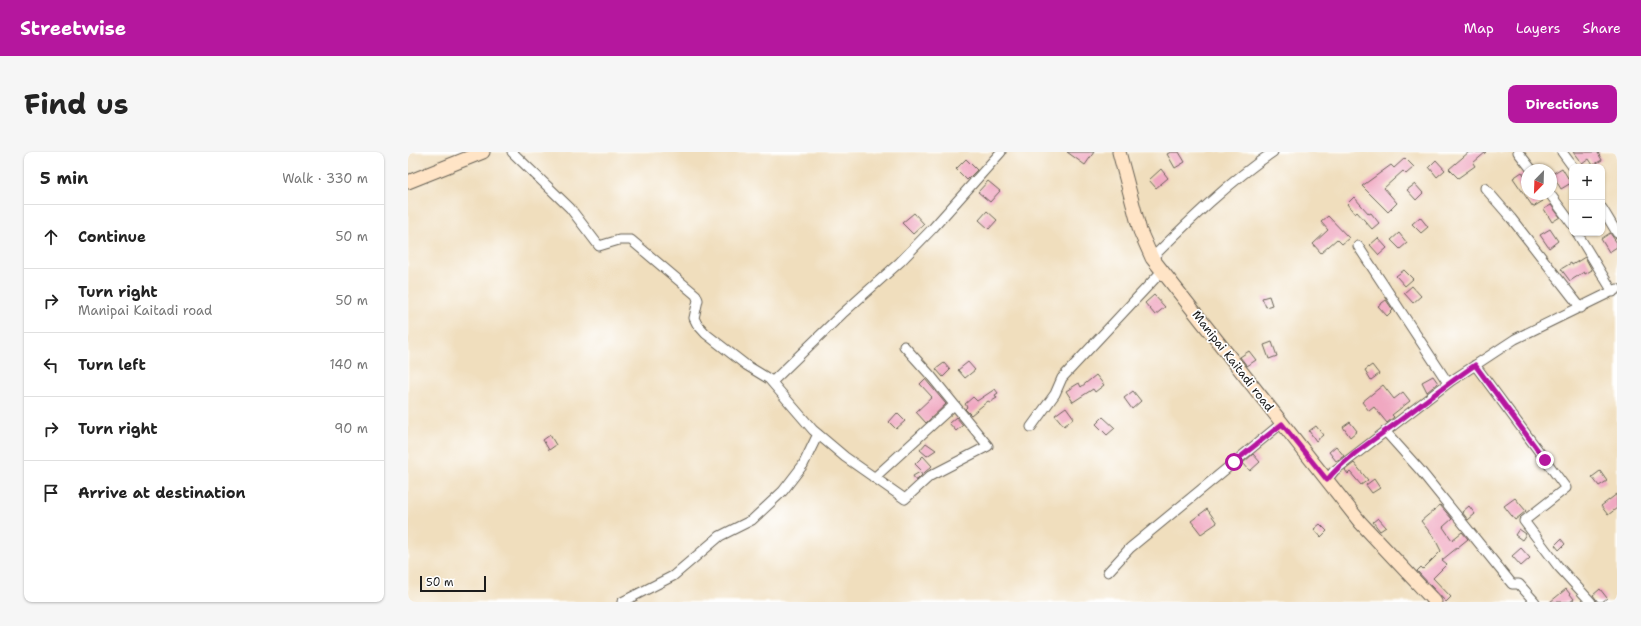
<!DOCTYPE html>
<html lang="en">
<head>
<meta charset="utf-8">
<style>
  :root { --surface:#fff; --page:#f6f6f6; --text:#222; --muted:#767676; --line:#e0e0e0; --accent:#b5179e }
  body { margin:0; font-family:"Shantell Sans",sans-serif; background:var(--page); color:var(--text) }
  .controls { position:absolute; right:12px; top:12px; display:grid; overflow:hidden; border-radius:8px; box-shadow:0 1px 3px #0004 }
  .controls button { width:36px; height:36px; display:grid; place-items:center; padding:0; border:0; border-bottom:1px solid var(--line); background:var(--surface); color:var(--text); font:20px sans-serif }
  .compass { position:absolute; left:1113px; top:12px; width:36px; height:36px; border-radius:50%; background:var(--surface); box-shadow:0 1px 3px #0004; rotate:203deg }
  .scale { position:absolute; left:12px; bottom:10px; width:66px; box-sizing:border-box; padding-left:4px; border:2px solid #1c1c1c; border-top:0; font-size:11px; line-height:14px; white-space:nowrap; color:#1c1c1c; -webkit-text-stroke:3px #fff; paint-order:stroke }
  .stop { position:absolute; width:12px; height:12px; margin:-9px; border:3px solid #b5179e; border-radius:50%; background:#fff }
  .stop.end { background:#b5179e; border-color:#fff; box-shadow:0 1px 4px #0008 }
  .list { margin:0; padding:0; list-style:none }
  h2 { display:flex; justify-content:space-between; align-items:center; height:52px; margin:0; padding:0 16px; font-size:17px }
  h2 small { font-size:13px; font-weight:400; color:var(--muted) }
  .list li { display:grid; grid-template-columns:26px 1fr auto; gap:12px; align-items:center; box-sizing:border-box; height:64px; padding:0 16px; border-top:1px solid var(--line) }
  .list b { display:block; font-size:15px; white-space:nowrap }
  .list p { margin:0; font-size:13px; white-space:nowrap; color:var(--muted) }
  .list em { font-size:13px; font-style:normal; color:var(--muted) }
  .icon { flex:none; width:22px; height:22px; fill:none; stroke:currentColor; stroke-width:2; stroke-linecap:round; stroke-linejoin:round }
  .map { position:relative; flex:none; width:1209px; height:450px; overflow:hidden; border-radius:8px }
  header { display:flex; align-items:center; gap:24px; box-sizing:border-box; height:56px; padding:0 20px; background:var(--accent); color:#fff }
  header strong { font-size:19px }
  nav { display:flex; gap:22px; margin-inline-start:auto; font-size:14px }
  .intro { display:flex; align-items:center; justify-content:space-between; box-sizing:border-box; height:96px; padding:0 24px }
  h1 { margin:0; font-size:28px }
  .button { padding:10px 18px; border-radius:8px; background:var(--accent); color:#fff; font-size:14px; font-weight:700 }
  main { display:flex; gap:24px; padding:0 24px }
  aside { flex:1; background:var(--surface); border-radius:8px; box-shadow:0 1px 3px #0004 }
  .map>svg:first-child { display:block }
  .building { fill:#f0a8c1 }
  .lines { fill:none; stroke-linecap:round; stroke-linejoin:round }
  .street-casing { stroke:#666054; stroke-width:11 }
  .secondary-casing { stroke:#666054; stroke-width:15 }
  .street { stroke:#fff; stroke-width:9 }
  .secondary { stroke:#ffe4c6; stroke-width:13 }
  .route { stroke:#b5179e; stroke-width:5 }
  .labels { text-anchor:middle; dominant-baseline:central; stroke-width:3.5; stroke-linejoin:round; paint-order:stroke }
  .street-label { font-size:12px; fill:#1c1c1c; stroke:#fff }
</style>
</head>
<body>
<header>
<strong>Streetwise</strong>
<nav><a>Map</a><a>Layers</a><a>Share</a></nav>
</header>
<div class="intro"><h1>Find us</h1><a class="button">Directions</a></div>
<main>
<aside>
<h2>5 min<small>Walk · 330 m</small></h2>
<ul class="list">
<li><svg class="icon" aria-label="ahead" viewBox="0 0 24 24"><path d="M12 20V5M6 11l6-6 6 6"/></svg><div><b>Continue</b></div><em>50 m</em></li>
<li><svg class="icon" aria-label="right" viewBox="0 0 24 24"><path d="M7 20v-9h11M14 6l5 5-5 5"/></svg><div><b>Turn right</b><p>Manipai Kaitadi road</p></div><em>50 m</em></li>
<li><svg class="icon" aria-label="left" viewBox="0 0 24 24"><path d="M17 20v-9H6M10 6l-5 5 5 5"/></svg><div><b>Turn left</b></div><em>140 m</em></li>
<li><svg class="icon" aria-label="right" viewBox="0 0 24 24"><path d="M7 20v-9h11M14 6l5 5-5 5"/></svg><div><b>Turn right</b></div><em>90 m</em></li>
<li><svg class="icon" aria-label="arrive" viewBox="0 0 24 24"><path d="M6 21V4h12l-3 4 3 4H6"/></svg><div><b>Arrive at destination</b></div></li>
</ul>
</aside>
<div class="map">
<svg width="1209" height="450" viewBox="0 0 1209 450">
  <rect width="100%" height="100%" fill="#fff"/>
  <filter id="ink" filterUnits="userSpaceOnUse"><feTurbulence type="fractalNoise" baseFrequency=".025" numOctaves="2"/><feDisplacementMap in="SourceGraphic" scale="8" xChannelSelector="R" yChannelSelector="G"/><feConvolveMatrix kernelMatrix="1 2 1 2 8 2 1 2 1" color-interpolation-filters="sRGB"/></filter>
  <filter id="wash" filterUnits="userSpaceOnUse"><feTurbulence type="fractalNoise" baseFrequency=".012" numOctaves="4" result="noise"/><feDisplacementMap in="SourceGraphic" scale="16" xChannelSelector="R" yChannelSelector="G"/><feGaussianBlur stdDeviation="0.9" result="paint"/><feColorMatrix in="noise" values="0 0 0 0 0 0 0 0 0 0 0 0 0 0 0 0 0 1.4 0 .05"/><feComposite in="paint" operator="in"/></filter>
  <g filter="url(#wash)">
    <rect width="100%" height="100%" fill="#f0debd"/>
    <g id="blocks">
      <path class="building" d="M659 0H686L677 13Z
        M763 0H771L777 10 767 16 759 2Z
        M1061 0H1078L1065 11 1067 14 1050 26 1041 17Z
        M1165 0H1192L1190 1 1194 8 1185 13 1181 7 1174 12Z
        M997 6 1006 15 998 22 995 19 976 36 989 51 980 60 954 34 983 13 986 16Z
        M558 7 569 18 559 28 548 17Z
        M1028 8 1037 18 1029 25 1021 15Z
        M1154 16 1163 31 1153 37 1144 22Z
        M753 17 760 26 748 36 741 28Z
        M1114 20 1119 27V42H1130L1135 49 1125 55 1105 26Z
        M580 29 592 39 582 50 570 40Z
        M1007 32 1015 41 1008 48 999 38Z
        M946 45 961 62 963 61 971 71 964 77 949 60 947 62 939 52Z
        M1143 53 1152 65 1144 70 1136 57Z
        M579 59 589 68 581 77 571 68Z
        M506 61 516 72 505 82 494 71Z
        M920 64 941 86 934 92 929 87 913 101 905 92 920 78 913 70Z
        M1012 65 1020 75 1013 81 1004 72Z
        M1142 77 1150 89 1141 96 1132 83Z
        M991 81 999 91 992 97 983 88Z
        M1202 81 1209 91V95L1201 100 1193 87Z
        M970 86 979 96 971 103 962 93Z
        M1177 105 1184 118 1177 122 1176 120 1162 129 1153 117 1163 111 1164 113Z
        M996 118 1005 127 997 134 988 124Z
        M1004 134 1013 144 1005 151 996 141Z
        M746 143 757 155 747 163 737 151Z
        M861 144 864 153 858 155 854 146Z
        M978 148 985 158 979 164 970 154Z
        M864 190 869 204 861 207 856 193Z
        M841 199 848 208 839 214 832 205Z
        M560 210 567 218 557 226 550 218Z
        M536 211 542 218 535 225 528 217Z
        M964 213 971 222 963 228 957 218Z
        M688 223 696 233 687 240 685 237 665 250 658 239 671 231 673 235Z
        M1025 224 1030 231 1019 240 1014 230Z
        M517 227 538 252 518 271 508 260 524 245 512 232Z
        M975 233 986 247 995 240 1002 249 984 263 986 265 979 271 966 255 961 259 954 250Z
        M587 237 590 241 587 243 589 246 582 250 580 249 563 263 557 257 559 255 557 252 565 245 569 249Z
        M725 239 733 249 724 257 716 246Z
        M658 255 666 266 656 274 647 263Z
        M489 261 497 269 488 277 481 270Z
        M548 265 555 273 548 279 541 271Z
        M695 265 707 276 699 283 688 272Z
        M942 270 949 279 942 285 935 275Z
        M908 274 915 283 908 289 901 279Z
        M142 283 148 293 141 298 135 288Z
        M518 291 528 298 519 304 512 298Z
        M928 294 936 304 928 309 921 300Z
        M845 302 852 310 842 319 835 311Z
        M515 304 524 314 516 321 507 312Z
        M946 311 960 328 953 333 942 320 940 322 937 318Z
        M1192 319 1199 329 1191 334 1184 325Z
        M512 320 514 323 508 329 505 324Z
        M966 327 972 336 964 341 958 333Z
        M1209 342V356L1200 363 1193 354Z
        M1107 346 1118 359 1107 368 1096 354Z
        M1032 353 1044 367 1035 375 1044 388 1054 380 1060 387 1034 408 1039 412 1025 426 1043 445 1038 450 1009 419 1013 415 1015 417 1033 399 1027 387 1013 369Z
        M1061 354 1067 362 1060 368 1054 360Z
        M799 357 809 371 793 382 783 369Z
        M970 366 978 375 972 379 965 370Z
        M912 372 919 379 913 385 906 377Z
        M1111 377 1118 382 1114 388 1107 383Z
        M1153 387 1157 392 1151 398 1147 393Z
        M1113 396 1122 406 1113 414 1104 404Z
        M1158 437 1166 447 1162 450H1142Z
        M1192 437 1199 446 1194 450H1190L1185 443Z"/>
    </g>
  </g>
  <g filter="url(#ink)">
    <use href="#blocks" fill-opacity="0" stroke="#666054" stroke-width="1"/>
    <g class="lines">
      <g class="street-casing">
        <path id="street" d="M104 0 162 56 191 94 211 88H223L288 143 290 148 286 166 289 172 298 182 338 213 361 227 405 278 437 305 497 347 522 324 580 294 523 224 496 194
          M1110 0 1124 18
          M1154 0 1165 15
          M1077 36 1103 66 1173 156
          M1142 42 1164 72
          M1194 56 1209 81
          M1169 81 1205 140
          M950 94 1040 231
          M744 106C782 68 821 30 865 0
          M1067 213 1158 336 1116 369 1150 414 1183 450
          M364 230 434 162 492 110 525 76 593 0
          M623 275 647 242 654 226 754 119
          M977 279 1012 318 1104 432H1111L1127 450
          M466 326 546 253
          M919 328 926 319 1043 229 1107 187 1209 137
          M700 420 722 396 874 271
          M214 450 265 424 312 384 344 368 375 339 395 313 410 282"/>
      </g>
      <g class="secondary-casing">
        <path id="secondary" d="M711 0 732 79 744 106 952 370 1027 450
          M0 30 75 0"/>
      </g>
      <use href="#street" class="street"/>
      <use href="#secondary" class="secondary"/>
    </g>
  </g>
  <g class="lines" filter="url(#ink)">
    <path class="route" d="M826 310 874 272 919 328C936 307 961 291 983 275 1011 254 1038 233 1067 213L1137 308"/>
  </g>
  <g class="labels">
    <g class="street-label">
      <text transform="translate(825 209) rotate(52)">Manipai Kaitadi road</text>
    </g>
  </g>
</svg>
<div class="controls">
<button>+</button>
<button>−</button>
</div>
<svg class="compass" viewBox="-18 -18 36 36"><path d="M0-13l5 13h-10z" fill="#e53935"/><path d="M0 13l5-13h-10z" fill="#767676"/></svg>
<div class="scale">50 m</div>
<div class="stop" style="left:826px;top:310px"></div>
<div class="stop end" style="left:1137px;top:308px"></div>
</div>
</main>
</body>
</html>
